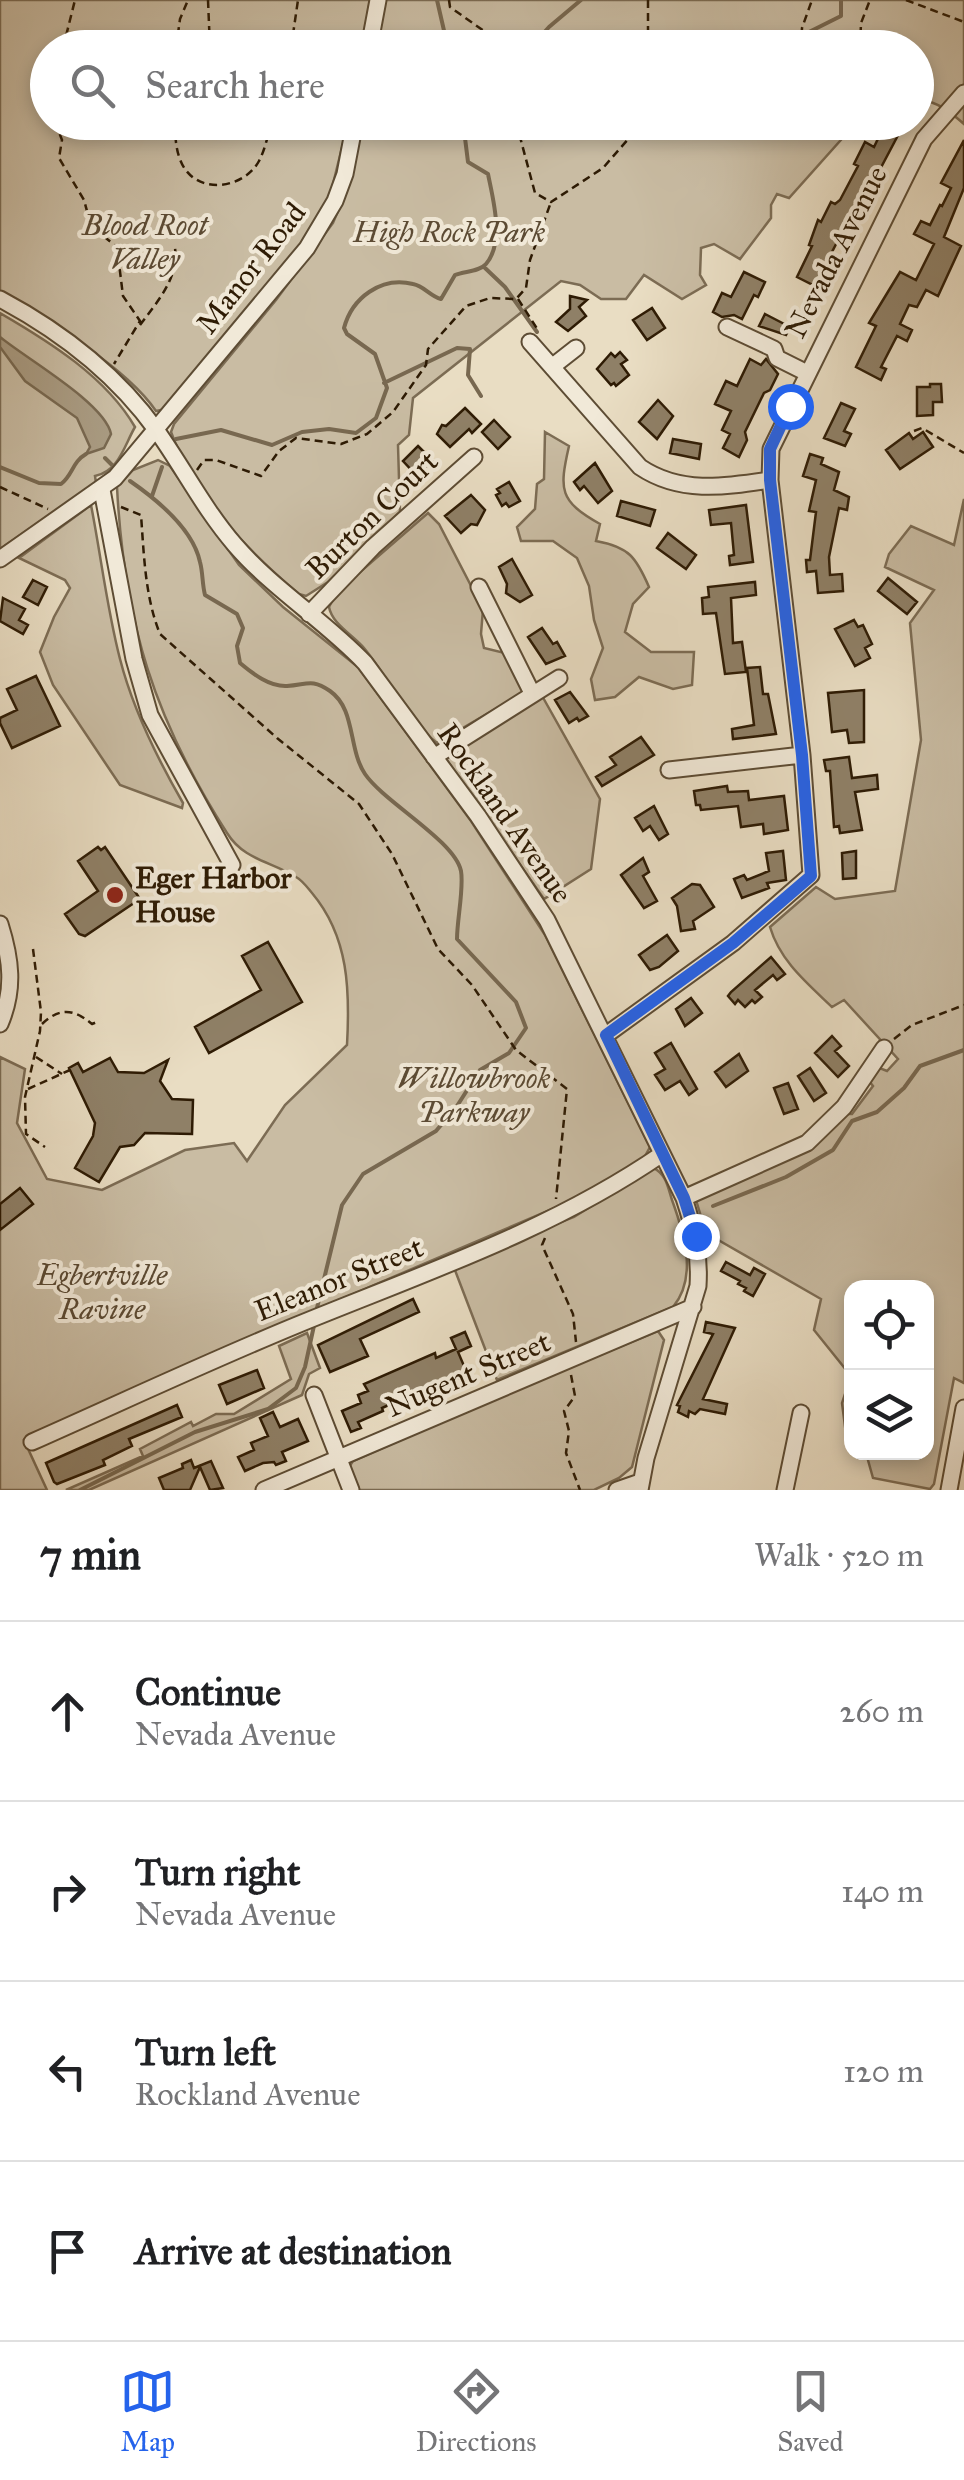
<!DOCTYPE html>
<html lang="en">
<head>
<meta charset="utf-8">
<style>
  :root { --surface:#fff; --page:#f6f6f6; --text:#202124; --muted:#757577; --line:#e0e0e0; --accent:#2563eb }
  body { margin:0; font-family:"IM FELL Great Primer",serif; background:var(--page); color:var(--text) }
  .controls { position:absolute; right:30px; bottom:30px; display:grid; overflow:hidden; border-radius:20px; box-shadow:0 5px 15px #0003 }
  .controls button { width:90px; height:90px; display:grid; place-items:center; padding:0; border:0; border-bottom:2px solid var(--line); background:var(--surface); color:var(--text); font:50px sans-serif }
  .stop { position:absolute; width:30px; height:30px; margin:-22px; border:8px solid #2563eb; border-radius:50%; background:#fff }
  .stop.end { background:#2563eb; border-color:#fff; box-shadow:0 2px 10px #0008 }
  .list { margin:0; padding:0; list-style:none }
  h2 { display:flex; justify-content:space-between; align-items:center; height:130px; margin:0; padding:0 40px; font-size:42px }
  h2 small { font-size:32px; font-weight:400; color:var(--muted) }
  .list li { display:grid; grid-template-columns:65px 1fr auto; gap:30px; align-items:center; box-sizing:border-box; height:180px; padding:0 40px; border-top:2px solid var(--line) }
  .list b { display:block; font-size:38px; white-space:nowrap }
  .list p { margin:0; font-size:32px; white-space:nowrap; color:var(--muted) }
  .list em { font-size:32px; font-style:normal; color:var(--muted) }
  .icon { flex:none; width:55px; height:55px; fill:none; stroke:currentColor; stroke-width:2; stroke-linecap:round; stroke-linejoin:round }
  .map { position:relative; flex:none; width:964px; height:1490px; overflow:hidden }
  .search { position:absolute; background:var(--surface); box-shadow:0 5px 15px #0003; left:30px; right:30px; top:30px; height:110px; display:flex; align-items:center; gap:25px; box-sizing:border-box; padding:0 35px; border-radius:55px; color:var(--muted); font-size:38px }
  .sheet { height:850px; background:var(--surface) }
  nav { display:flex; justify-content:space-around; align-items:center; box-sizing:border-box; height:140px; border-top:2px solid var(--line); background:var(--surface); font-size:28px; color:var(--muted) }
  nav a { display:grid; justify-items:center; gap:5px }
  nav .on { color:var(--accent) }
  .map>svg:first-child { display:block }
  .green { fill:#c9bca3; stroke:#7c6c54; stroke-width:2.5 }
  .water { fill:#a99b82; stroke:#786850; stroke-width:2.5 }
  .lines { fill:none; stroke-linecap:round; stroke-linejoin:round }
  .stream { stroke:#786850; stroke-width:4 }
  .building { fill:#8f8067; stroke:#2e1b04; stroke-width:2.5 }
  .minor-casing { stroke:#5d4c34; stroke-width:19 }
  .path { stroke:#2e1b04; stroke-width:2.5; stroke-dasharray:8 5; stroke-linecap:butt }
  .minor { stroke:#f1e9d8; stroke-width:15 }
  .route { stroke:#2563eb; stroke-width:12 }
  .poi-dot { fill:#8f2418; stroke:#f1e9d8; stroke-width:4 }
  .labels { text-anchor:middle; dominant-baseline:central; stroke-width:8; stroke-linejoin:round; paint-order:stroke }
  .park-label { font-size:30px; font-style:italic; fill:#5c4b34; stroke:#f1e9d8 }
  .street-label { font-size:30px; fill:#2e1b04; stroke:#f1e9d8 }
  .poi-label { font-size:30px; font-weight:bold; fill:#2e1b04; stroke:#f1e9d8; text-anchor:start }
</style>
</head>
<body>
<div class="map">
<svg width="964" height="1490" viewBox="0 0 964 1490">
  <rect width="100%" height="100%" fill="#e9ddc3"/>
  <filter id="stains"><feTurbulence type="fractalNoise" baseFrequency=".002" numOctaves="4"/><feColorMatrix values="0 0 0 0 .2 0 0 0 0 .09 0 0 0 0 .02 0 0 0 .5 -.17"/></filter>
  <radialGradient id="worn" r=".72"><stop offset=".6" stop-color="#630" stop-opacity="0"/><stop offset="1" stop-color="#630" stop-opacity=".3"/></radialGradient>
  <path class="green" d="M0 0H370L362 47 48 48V122L348 123 331 192 321 217 285 265 166 409 156 411C126 367 48 321 0 294Z
    M385 0H964V124C948 110 939 103 917 98L916 48H376Z
    M363 123H856L789 198 777 194 771 205V218L740 259 714 244 701 248 700 275 706 285 682 299 644 275 626 299H601L580 285 561 281 413 398 409 435 398 445 400 512 328 582 306 596 299 594C248 551 195 497 171 432L174 424 276 300 333 223 348 187Z
    M0 313C50 342 106 377 135 427 124 446 119 471 95 476L96 483 0 549Z
    M545 432 569 446C559 490 559 501 600 524L596 541C629 547 636 557 649 587L633 604 625 632 651 652H694L692 685 673 689 639 677 615 697 595 700 591 679 603 648 594 620 589 586 577 558 553 541H521L517 527 535 509 537 484 544 479Z
    M158 460 170 466 239 565 283 607 358 667 471 821 545 935 650 1147 644 1158 590 1193 243 1341 24 1440 47 1490H0V1057L25 1069 17 1123 47 1179 102 1190 185 1150 234 1143 247 1161 285 1105 347 1045C350 991 349 937 312 893 307 887 302 880 296 877 270 861 244 860 227 833 154 719 124 622 117 487L133 470Z
    M964 499V1383L954 1378 934 1484 930 1489 873 1478 866 1453 926 1452V1288H852L851 1439 846 1434 842 1403 851 1376 814 1330 821 1299 706 1233 696 1200C748 1176 808 1158 845 1114H852L873 1086 869 1081 877 1067 887 1071 898 1059 844 1000 832 1007C807 983 780 961 770 927L816 887 835 899 895 891 921 740 910 623 934 590 885 567 889 554 911 526 954 545Z
    M91 505C101 556 107 609 120 659 133 710 157 758 183 803L182 808 120 785 53 685 40 652 54 617 70 588 65 580 19 558Z
    M428 513 439 524 483 609 481 634 484 648 509 654 524 686 523 693 437 743C405 718 390 679 364 648 353 635 332 624 329 607L337 592Z
    M541 694 600 799 591 869 544 899 446 759 461 744Z
    M653 1168C666 1173 668 1188 672 1200 684 1233 698 1277 673 1307L497 1380 453 1265 574 1217Z
    M658 1331 664 1340 632 1467 619 1478 594 1490H356L349 1467 353 1461 500 1396Z
    M307 1333 320 1368 309 1374 302 1395 89 1490H66L143 1456 140 1449 191 1422 193 1426 216 1414H234L291 1379 279 1346Z"/>
  <path class="water" d="M0 337C25 358 105 403 111 434L104 448 86 454 90 447 77 418 25 381 0 347Z"/>
  <g class="lines">
    <path class="stream" d="M437 0 448 48
      M530 48 549 27 581 0
      M777 48 841 16V0
      M484 267 505 287 537 332
      M384 383 457 348 470 349 468 375 481 396
      M176 439 221 430 272 445 302 432 329 429 356 433 376 418 387 388 375 354 347 334 344 328C352 298 381 276 413 284 424 286 430 296 441 299L455 275C464 271 479 272 486 264 505 242 493 199 488 174L468 162 463 122
      M105 458 112 465
      M0 467 39 483 61 484C73 475 72 462 86 454
      M130 481C156 499 193 529 200 562 203 573 202 583 205 595L237 614 243 628 237 646 240 663C253 674 270 687 287 686 307 685 311 678 330 691 356 709 348 749 365 774 384 802 455 841 461 871 464 888 457 920 457 939L516 1002 526 1028 509 1053 480 1070 457 1106 436 1131 363 1174 342 1205 316 1312
      M152 496 162 467
      M713 1206 786 1177 833 1150 852 1121 877 1112 904 1088 920 1066 964 1050
      M80 1490 195 1432 268 1409 296 1388 305 1367 315 1321"/>
  </g>
  <path class="building" d="M886 122H905L867 194 853 228 846 225 821 273 826 275 821 284 817 282 815 286 797 277 812 246 809 245 818 220 821 222 831 202 835 204 840 200 858 166 854 164 865 142 874 147Z
    M964 140V188L944 237 961 246 938 296 926 290 917 307 909 305 900 324 912 330 907 341 897 336 881 367 886 369 881 380 856 367 876 326 869 323 900 272 916 280 934 244 914 234 921 221 930 225 940 205 942 206 951 188 941 183Z
    M744 272 765 282 758 297 754 295 742 319 734 315 722 317 713 312 722 293 731 297Z
    M570 296 587 300 579 307 586 316 568 331 556 322 570 309Z
    M652 308 665 328 647 340 633 320Z
    M765 314 790 327 786 335 759 326Z
    M620 352 627 360 621 364 629 375 616 386 614 383 611 385 597 369 611 353 615 357Z
    M750 359 761 365 766 359 778 374 770 390 764 393 745 432 747 440 739 457 723 448 730 434 722 430 731 411 715 404 726 381 737 386Z
    M930 384H941L942 402H933V415L917 416V387H930Z
    M658 400 673 416 657 439 639 422Z
    M841 403 855 409 844 431 851 434 845 446 824 438Z
    M465 408 481 424 472 433 469 429 450 447 437 434 442 425 446 426Z
    M494 420 510 437 498 449 482 432Z
    M923 432 933 447 900 469 886 450 909 433 913 439Z
    M673 439 701 444 699 459 670 453Z
    M418 446 433 461 417 476 403 461Z
    M810 454 823 458 821 464 839 472 834 490 849 497 847 510 839 508 829 557 830 575 842 574 843 591 818 593 816 571 807 572 806 560H810L816 512 809 511 816 480 803 476Z
    M595 463 612 491 598 503 584 486 580 490 574 482Z
    M509 482 520 501 509 507 506 503 502 506 496 495 500 493 497 489Z
    M471 495 485 510 477 525 471 524 461 533 445 516Z
    M621 501 655 510 650 526 617 516Z
    M746 505 753 562 730 565 729 556 734 555 731 523 711 525 709 510Z
    M668 533 696 555 686 569 657 548Z
    M512 559 532 595 520 602 506 593 507 584 499 567Z
    M888 578 917 602 907 614 878 591Z
    M33 580 47 587 38 605 23 597Z
    M755 582 756 595 731 598 733 643 742 642 746 672 725 674 716 613 703 614 702 598 709 597 708 587Z
    M3 598 25 609 19 620 28 625 23 634 0 621Z
    M854 620 858 627 863 625 872 644 865 648 870 658 855 666 835 629Z
    M542 628 553 644 557 642 565 656 546 664 528 637Z
    M760 667 763 694H768L776 734 733 739 732 729 754 725 747 668Z
    M36 676 60 726 12 748 0 723V718L17 710 7 689Z
    M864 690V742L849 743 847 730 832 732 828 693Z
    M570 692 588 716 579 721 577 718 569 723 555 700Z
    M641 737 654 755 602 786 596 777 616 765 610 757Z
    M849 757 852 778 877 775 878 789 855 792 862 830 840 833 839 826 834 827 830 771H826L824 760Z
    M727 786 728 792 748 791 749 800 784 796 788 830 764 834 763 824 741 827 738 806 701 810 700 805H696L694 791Z
    M654 806 668 834 659 840 650 826 643 831 635 818Z
    M98 847 101 850 105 847 140 899 85 936 79 934 65 914 98 891 78 861Z
    M783 851 786 880 767 883 769 888 742 898 734 879 744 875 747 880 769 871 766 853Z
    M856 851V878L843 879 842 853Z
    M643 858 649 872 643 876 657 901 644 908 621 875Z
    M692 884 700 885 714 907 693 921 695 929 681 931 677 906 672 898Z
    M667 935 678 951 659 967 650 970 639 955Z
    M268 942 302 1002 209 1053 195 1027 261 990 242 956Z
    M771 957 785 974 777 980 773 975 755 990 762 997 755 1003 752 1000 745 1007 738 1000 735 1004 728 996 731 992Z
    M691 998 702 1013 685 1026 676 1009Z
    M832 1036 841 1046 835 1051 849 1066 838 1077 815 1053Z
    M671 1043 697 1089 689 1095 680 1081 665 1090 655 1075 665 1069 655 1053Z
    M739 1054 748 1071 726 1087 715 1072Z
    M110 1058 118 1072 144 1073 168 1060 160 1081 172 1099 193 1100 192 1134 145 1133 134 1145 120 1147 99 1182 75 1168 93 1136 95 1123 69 1068 78 1063 83 1072Z
    M810 1068 826 1093 814 1101 798 1076Z
    M788 1083 798 1109 784 1114 774 1088Z
    M20 1188 33 1204 0 1230V1204Z
    M726 1262 750 1275 754 1268 765 1274 753 1296 744 1291 746 1288 738 1284 740 1281 721 1271Z
    M413 1299 419 1312 360 1339 368 1356 330 1372 318 1345Z
    M706 1322 735 1328 703 1399 727 1404 725 1414 700 1409 695 1414 689 1411 688 1417 678 1412 680 1406 677 1405 713 1334 704 1332Z
    M465 1332 471 1346 458 1352 470 1380 468 1383 458 1387 455 1379 433 1385 382 1408 383 1411 358 1422 361 1428 351 1432 342 1411 361 1403 358 1395 368 1391 364 1384 435 1353 436 1358 456 1349 451 1338Z
    M257 1370 264 1388 227 1404 219 1385Z
    M177 1405 182 1417 129 1439 132 1446 103 1460 105 1465 57 1484 54 1482 46 1463Z
    M273 1412 280 1427 298 1419 308 1441 282 1452 286 1461 276 1465 274 1462 263 1463 245 1471 238 1457 254 1450 251 1443 268 1436 260 1418Z
    M191 1460 194 1468 211 1461 223 1488 210 1490 200 1467 190 1490H164L159 1478 183 1468 182 1464Z"/>
  <g class="lines">
    <g class="minor-casing">
      <path id="minor" d="M369 48 378 0
        M0 299C60 331 117 375 157 431 184 469 204 509 235 545 274 590 324 620 365 663L478 816 547 920 684 1198C694 1228 700 1255 698 1286L646 1458 640 1490
        M727 327 774 349 777 358 807 373
        M530 342 640 467C680 494 724 487 770 480
        M553 366 576 348
        M102 490 134 659 150 715 232 865
        M0 559 115 478 307 248 335 201 345 174 355 122
        M479 587 532 693
        M309 614 373 547 474 457
        M434 757 559 678
        M669 770 802 755
        M0 924C11 959 15 989 0 1024
        M606 1035 733 943 811 875 802 755 770 480 771 449 924 139 964 93
        M684 1198 807 1143 844 1107 884 1048
        M314 1395 351 1490
        M32 1442C120 1403 207 1362 297 1325 421 1274 550 1231 662 1154
        M264 1490 693 1307
        M617 1490 640 1482
        M785 1490 801 1413
        M949 1490 964 1408"/>
    </g>
    <path class="path" d="M208 0 210 48
      M449 0 450 7 484 31 499 48
      M648 0V48
      M906 0 964 22
      M63 48 75 0
      M176 48 180 19 188 0
      M291 48 298 0
      M801 48 802 28 812 0
      M860 48 861 23 870 0
      M55 122 62 140 59 158 84 200 91 226 117 247 123 296 140 321 114 364
      M175 122C175 138 176 156 185 169 203 195 245 187 259 161 265 150 268 134 272 122
      M516 122 535 193 551 202 603 168 643 122
      M518 299 538 330
      M140 325C157 302 179 278 175 248
      M914 431 922 428 964 453
      M197 470 204 460H216L261 476 279 451 296 438 341 444 367 434 393 412 426 365 428 349 466 306 490 298 516 299 526 288 530 260 551 202
      M0 487 48 509
      M121 507 141 515C144 555 145 597 160 634L277 738 359 804 392 854 438 949 472 985 516 1050 567 1089 556 1199
      M33 949 41 1012 40 1031 25 1097 26 1134 45 1147
      M42 1024C60 1007 74 1009 92 1024L97 1022
      M894 1039 912 1025 964 1005
      M36 1057 62 1074
      M28 1089 70 1070
      M545 1238 542 1245 573 1314 576 1342
      M571 1375 575 1396 564 1411 569 1431 566 1453 580 1490"/>
    <use href="#minor" class="minor"/>
  </g>
  <g class="lines">
    <path class="route" d="M696 1236 684 1198 606 1035 733 943 811 876 802 755 770 480V449L790 406"/>
  </g>
  <circle class="poi-dot" cx="115" cy="895" r="10"/>
  <g class="labels">
    <g class="park-label">
      <text x="145" y="225">Blood Root<tspan x="145" dy="34">Valley</tspan></text>
      <text x="449" y="232">High Rock Park</text>
      <text x="474" y="1078">Willowbrook<tspan x="474" dy="34">Parkway</tspan></text>
      <text x="102" y="1275">Egbertville<tspan x="102" dy="34">Ravine</tspan></text>
    </g>
    <g class="street-label">
      <text transform="translate(836 252) rotate(-63)">Nevada Avenue</text>
      <text transform="translate(251 268) rotate(-52)">Manor Road</text>
      <text transform="translate(372 515) rotate(-44)">Burton Court</text>
      <text transform="translate(505 813) rotate(55)">Rockland Avenue</text>
      <text transform="translate(339 1279) rotate(-22)">Eleanor Street</text>
      <text transform="translate(468 1374) rotate(-23)">Nugent Street</text>
    </g>
    <g class="poi-label">
      <text x="135" y="878">Eger Harbor<tspan x="135" dy="34">House</tspan></text>
    </g>
  </g>
  <rect width="100%" height="100%" filter="url(#stains)"/>
  <rect width="100%" height="100%" fill="url(#worn)"/>
</svg>
<div class="controls">
<button><svg class="icon" aria-label="locate" viewBox="0 0 24 24"><circle cx="12" cy="12" r="6"/><path d="M12 2v4M12 18v4M2 12h4M18 12h4"/></svg></button>
<button><svg class="icon" aria-label="layers" viewBox="0 0 24 24"><path d="M12 4l9 5-9 5-9-5zM3 14l9 5 9-5"/></svg></button>
</div>
<div class="stop" style="left:790px;top:406px"></div>
<div class="stop end" style="left:696px;top:1236px"></div>
<div class="search"><svg class="icon" aria-label="search" viewBox="0 0 24 24"><circle cx="10" cy="10" r="6"/><path d="M15 15l6 6"/></svg>Search here</div>
</div>
<section class="sheet">
<h2>7 min<small>Walk · 520 m</small></h2>
<ul class="list">
<li><svg class="icon" aria-label="ahead" viewBox="0 0 24 24"><path d="M12 20V5M6 11l6-6 6 6"/></svg><div><b>Continue</b><p>Nevada Avenue</p></div><em>260 m</em></li>
<li><svg class="icon" aria-label="right" viewBox="0 0 24 24"><path d="M7 20v-9h11M14 6l5 5-5 5"/></svg><div><b>Turn right</b><p>Nevada Avenue</p></div><em>140 m</em></li>
<li><svg class="icon" aria-label="left" viewBox="0 0 24 24"><path d="M17 20v-9H6M10 6l-5 5 5 5"/></svg><div><b>Turn left</b><p>Rockland Avenue</p></div><em>120 m</em></li>
<li><svg class="icon" aria-label="arrive" viewBox="0 0 24 24"><path d="M6 21V4h12l-3 4 3 4H6"/></svg><div><b>Arrive at destination</b></div></li>
</ul>
</section>
<nav>
<a class="on"><svg class="icon" aria-label="map" viewBox="0 0 24 24"><path d="M3 6l6-2 6 2 6-2v14l-6 2-6-2-6 2zM9 4v14M15 6v14"/></svg>Map</a>
<a><svg class="icon" aria-label="directions" viewBox="0 0 24 24"><path d="M12 3l9 9-9 9-9-9zM9 14v-3h6M13 9l2 2-2 2"/></svg>Directions</a>
<a><svg class="icon" aria-label="saved" viewBox="0 0 24 24"><path d="M7 4h10v16l-5-4-5 4z"/></svg>Saved</a>
</nav>
</body>
</html>
